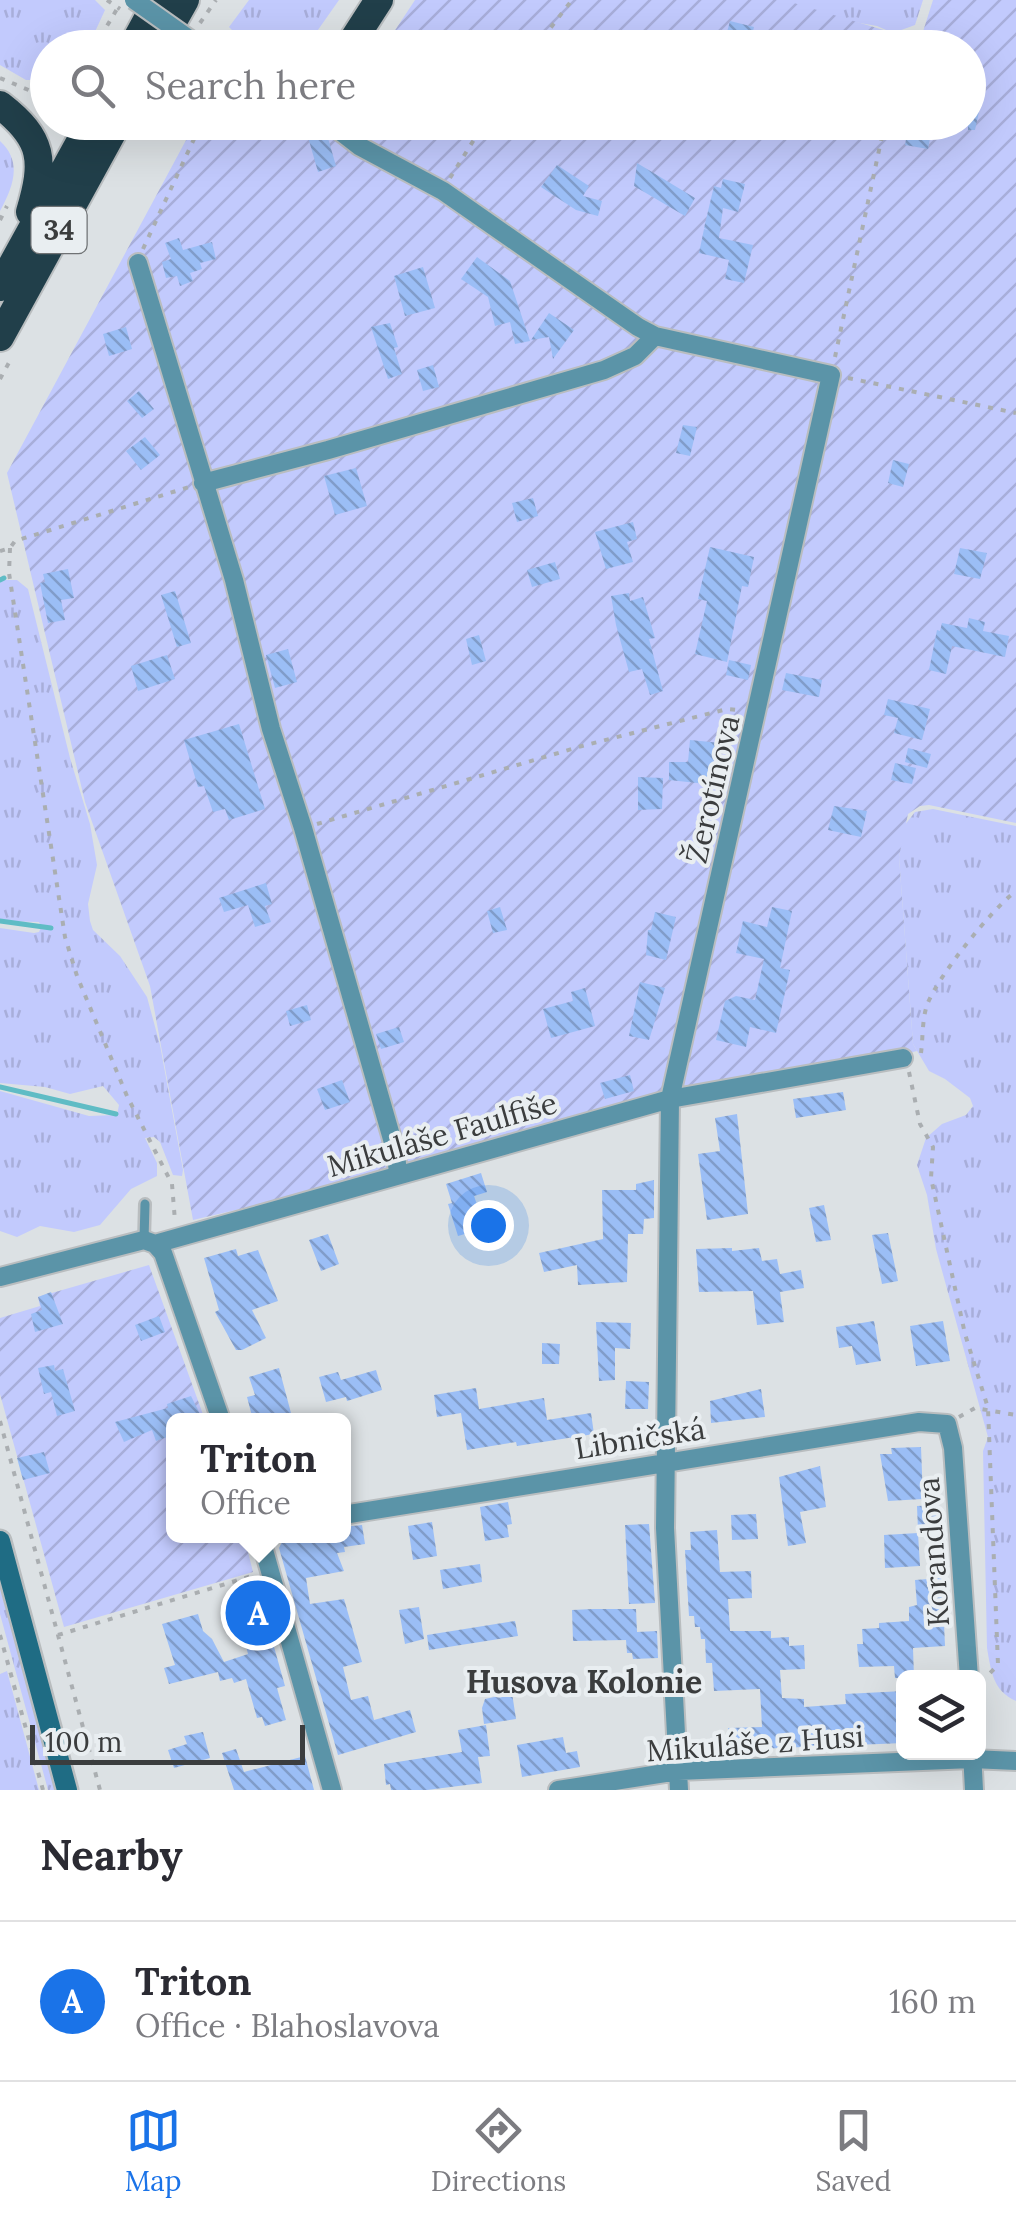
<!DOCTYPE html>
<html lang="en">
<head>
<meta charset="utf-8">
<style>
  :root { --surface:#fff; --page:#f7f7f7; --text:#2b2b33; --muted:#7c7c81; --line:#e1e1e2; --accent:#1a73e8 }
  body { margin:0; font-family:Lora,serif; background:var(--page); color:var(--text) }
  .controls { position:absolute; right:30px; bottom:30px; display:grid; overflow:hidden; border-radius:15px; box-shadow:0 10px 40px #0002 }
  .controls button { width:90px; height:90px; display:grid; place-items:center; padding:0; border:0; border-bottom:2px solid var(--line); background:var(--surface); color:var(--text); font:50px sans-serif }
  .scale { position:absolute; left:30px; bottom:25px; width:275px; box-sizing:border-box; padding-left:10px; border:5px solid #3b3d3e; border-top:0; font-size:28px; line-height:35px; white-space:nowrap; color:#3b3d3e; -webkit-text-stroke:8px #e9eef1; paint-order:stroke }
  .you { position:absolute; left:488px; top:1225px; width:35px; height:35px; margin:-25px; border:8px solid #fff; border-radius:50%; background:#1a73e8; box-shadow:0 0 0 15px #1a73e833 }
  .badge { display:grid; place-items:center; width:65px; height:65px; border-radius:50%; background:var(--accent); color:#fff; font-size:32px; font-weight:700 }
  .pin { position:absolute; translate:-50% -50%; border:5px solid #fff; box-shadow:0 2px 10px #0006 }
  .popup { position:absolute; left:166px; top:1413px; width:185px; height:130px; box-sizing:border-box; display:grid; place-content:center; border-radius:15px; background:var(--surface); filter:drop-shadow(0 2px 8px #0005); font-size:32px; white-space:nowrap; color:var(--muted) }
  .popup b { font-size:38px; color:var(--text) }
  .popup::after { content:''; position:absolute; left:50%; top:100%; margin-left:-20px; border:20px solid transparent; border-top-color:var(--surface) }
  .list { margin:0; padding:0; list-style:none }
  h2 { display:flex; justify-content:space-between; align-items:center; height:130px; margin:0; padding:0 40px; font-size:42px }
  h2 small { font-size:32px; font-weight:400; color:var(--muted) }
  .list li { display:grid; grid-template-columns:65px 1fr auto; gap:30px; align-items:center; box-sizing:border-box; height:160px; padding:0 40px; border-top:2px solid var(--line) }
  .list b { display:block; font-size:38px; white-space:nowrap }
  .list p { margin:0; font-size:32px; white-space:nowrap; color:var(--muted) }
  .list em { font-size:32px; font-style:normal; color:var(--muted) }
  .icon { flex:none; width:55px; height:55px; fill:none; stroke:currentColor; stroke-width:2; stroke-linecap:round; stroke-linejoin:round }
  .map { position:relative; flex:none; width:1016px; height:1790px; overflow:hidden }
  .search { position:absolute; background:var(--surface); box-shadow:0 10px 40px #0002; left:30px; right:30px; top:30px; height:110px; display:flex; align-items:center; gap:25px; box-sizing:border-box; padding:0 35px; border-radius:55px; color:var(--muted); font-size:38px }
  .sheet { height:290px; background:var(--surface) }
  nav { display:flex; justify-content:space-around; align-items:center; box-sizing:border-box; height:140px; border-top:2px solid var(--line); background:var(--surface); font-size:28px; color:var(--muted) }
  nav a { display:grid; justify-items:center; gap:5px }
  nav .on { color:var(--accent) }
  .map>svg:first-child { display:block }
  .grass { fill:url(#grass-tufts) }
  .garden { fill:url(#garden-furrows) }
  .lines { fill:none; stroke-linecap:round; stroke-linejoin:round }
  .stream { stroke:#5fbcc5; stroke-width:5 }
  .building { fill:url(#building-back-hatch) }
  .service-casing { stroke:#b9bdbf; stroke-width:14 }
  .minor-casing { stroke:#b9bdbf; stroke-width:22 }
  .secondary-casing { stroke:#b9bdbf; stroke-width:25 }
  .trunk-casing { stroke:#b9bdbf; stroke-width:32 }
  .path { stroke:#aaaeb1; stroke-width:4; stroke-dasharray:5 8; stroke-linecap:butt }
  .service { stroke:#5b94a8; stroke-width:9 }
  .minor { stroke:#5b94a8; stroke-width:18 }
  .secondary { stroke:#1f6c84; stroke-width:20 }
  .trunk { stroke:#213f4a; stroke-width:28 }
  .minor-bridge-casing { stroke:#b9bdbf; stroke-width:22; stroke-linecap:butt }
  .path-bridge { stroke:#aaaeb1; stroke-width:4; stroke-dasharray:5 8; stroke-linecap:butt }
  .minor-bridge { stroke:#5b94a8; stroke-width:18 }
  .labels { text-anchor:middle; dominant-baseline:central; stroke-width:8; stroke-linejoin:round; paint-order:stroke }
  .shield { fill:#e9eef1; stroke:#6f7274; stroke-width:2.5 }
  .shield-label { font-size:28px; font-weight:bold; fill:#3b3d3e }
  .street-label { font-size:30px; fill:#3b3d3e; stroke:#e9eef1 }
  .neighbourhood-label { font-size:32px; font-weight:bold; fill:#3b3d3e; stroke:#e9eef1 }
</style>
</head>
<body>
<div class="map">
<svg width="1016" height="1790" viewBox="0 0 1016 1790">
  <defs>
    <pattern id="grass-tufts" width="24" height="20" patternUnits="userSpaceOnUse" patternTransform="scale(2.5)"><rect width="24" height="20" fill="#c2cafd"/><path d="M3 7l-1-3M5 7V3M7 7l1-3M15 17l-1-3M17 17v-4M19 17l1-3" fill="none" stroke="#a8aeda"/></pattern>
    <pattern id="garden-furrows" width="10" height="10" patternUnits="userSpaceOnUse" patternTransform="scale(2.5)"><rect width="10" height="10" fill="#c2cafd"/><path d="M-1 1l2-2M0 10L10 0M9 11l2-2" fill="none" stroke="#a8aeda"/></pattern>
    <pattern id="building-back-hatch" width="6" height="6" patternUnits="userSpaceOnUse" patternTransform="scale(2.5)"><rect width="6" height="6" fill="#9bbef6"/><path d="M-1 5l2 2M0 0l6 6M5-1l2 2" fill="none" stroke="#809cc9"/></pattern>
  </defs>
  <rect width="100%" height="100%" fill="#dce1e4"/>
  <path class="grass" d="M0 0H95L105 10 88 47 48 48 47 80H26L0 65Z
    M249 0H339L306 47 250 48 229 27Z
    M728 0H923L915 25 893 33 877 26Z
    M0 141C23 162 13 187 0 211Z
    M0 580H17L28 589 70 758 90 824 97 865 88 904 90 921 93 930 120 956 147 997 160 1045 183 1170 182 1176 173 1175 160 1142 154 1137 145 1138 157 1163V1176L131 1189 100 1225 74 1232 40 1226 17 1237 0 1231V1091L89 1116 117 1115 119 1105 103 1086 70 1094 45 1087 0 1083V928L34 933 39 932 41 927 39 922 0 921Z
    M933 809 1016 826V1701C993 1691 991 1671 987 1648L983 1451 988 1437 936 1249 927 1195 917 1165 926 1138 942 1124 966 1115 973 1106 970 1098 945 1079 929 1071 913 1044 899 857 904 826 915 812Z
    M0 1588 56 1790H48L0 1614Z
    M7 1671 39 1790H0V1674Z"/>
  <path class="garden" d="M415 0H784L920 41 933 0H1016V823L929 805 920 806 908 814 899 857 913 1044 917 1051 193 1220 150 986 85 802 7 473 192 129C233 120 282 116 322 131L329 122H968V48L384 47Z
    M149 1265 205 1420H173V1536H244L253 1572 64 1627 0 1394V1318L40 1306 38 1297Z"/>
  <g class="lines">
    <path class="stream" d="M0 580 4 578
      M0 921 51 928
      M0 1087 116 1114"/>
  </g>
  <path class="building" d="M730 21 754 27 749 48 724 43Z
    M968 76 986 80 975 130H968Z
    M909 122H933L928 149 905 145Z
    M322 133 328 138 336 166 318 172 308 137Z
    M637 163 695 198 685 216 634 186Z
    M557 165 589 186 583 196 602 201 598 216 576 210 541 187Z
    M723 179 745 184 738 212 723 208 719 238 753 245 744 283 725 279 729 260 699 253 704 229 708 230 704 228 714 186 721 188Z
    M179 238 183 250 212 242 216 259 200 263 202 269 190 273 193 281 180 286 177 276 166 278 162 262 171 259 165 243Z
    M477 257 510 281 530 341 515 344 510 322 495 326 488 297 461 279Z
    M423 267 435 308 405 316 394 276Z
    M549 313 574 330 553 359 549 337 531 340Z
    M390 323 398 347 394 348 402 374 388 379 371 327Z
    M126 327 132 349 109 356 103 334Z
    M433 365 439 387 423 391 417 370Z
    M139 391 154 409 142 418 127 401Z
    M683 425 697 427 690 456 676 453Z
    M145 437 160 455 141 470 126 451Z
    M893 460 909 464 903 487 888 483Z
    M356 468 367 506 335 515 324 476Z
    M533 498 538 516 517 522 512 503Z
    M633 522 637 539 627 542 633 562 606 569 595 532Z
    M710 547 754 557 748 587 742 586 727 662 695 654 707 601 698 599Z
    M960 548 987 553 980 579 954 574Z
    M555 562 560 579 532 587 527 570Z
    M68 569 74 598 61 600 65 620 48 623 40 583 45 582 43 574Z
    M175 591 191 643 177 647 161 595Z
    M629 593 630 601 643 597 655 638 649 639 663 691 650 695 642 669 629 672 616 625 611 596Z
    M969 618 985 622 983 631 1009 636 1005 657 952 646 946 674 929 670 937 630 940 631 942 623 967 628Z
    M479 635 486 661 472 665 466 639Z
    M288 649 297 682 275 688 266 655Z
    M167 655 175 679 138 691 131 666Z
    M729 660 751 665 748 680 726 675Z
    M786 673 822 680 819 697 782 690Z
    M888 699 930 709 922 740 894 733 898 718 884 715Z
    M239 724 265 809 229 820 225 809 213 812 204 786 198 787 184 740Z
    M690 740 721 743 716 785 669 780V762H688Z
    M908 748 931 754 927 768 905 762Z
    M895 763 916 768 912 784 891 780Z
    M638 777 663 778 662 809 638 810Z
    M834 806 867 811 861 837 828 830Z
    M266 883 272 904 265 906 271 922 255 927 248 905 224 912 219 898Z
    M500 907 507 930 493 933 487 911Z
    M772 907 792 911 780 968 790 970 776 1033 750 1027 746 1047 716 1040 725 1001 736 996 755 1000 764 959 736 953 743 921 767 927Z
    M655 912 676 917 666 960 646 955 648 930H651Z
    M640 982 665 988 649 1040 629 1036Z
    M585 988 595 1026 551 1038 543 1009 573 1001 571 992Z
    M307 1005 311 1020 290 1026 286 1011Z
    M399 1027 404 1042 381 1049 376 1034Z
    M630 1075 634 1091 605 1099 600 1083Z
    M342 1080 350 1102 325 1110 317 1089Z
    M843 1092 846 1110 796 1118 793 1099Z
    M737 1114 748 1214 707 1220 698 1154 720 1151 715 1118Z
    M481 1173 487 1192 474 1196 485 1228 458 1236 448 1204 452 1203 446 1184Z
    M654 1180V1218L644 1219 643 1234H628L627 1282 578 1285 577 1265 544 1272 539 1253 603 1239 602 1190H636V1184Z
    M824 1205 831 1240 816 1242 809 1208Z
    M888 1233 898 1281 882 1284 872 1235Z
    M328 1234 339 1264 321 1271 309 1240Z
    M732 1248V1251L759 1248 762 1261 777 1259 780 1274 801 1270 804 1288 780 1292 784 1322 757 1325 753 1291 699 1292 696 1249Z
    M236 1249 238 1256 258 1250 278 1301 252 1310 266 1338 242 1350H236L215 1312 219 1310 204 1258Z
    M51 1292 63 1324 35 1332 31 1314 42 1310 38 1297Z
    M159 1316 165 1332 141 1341 135 1325Z
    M874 1321 881 1361 856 1365 852 1346 839 1348 836 1327Z
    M943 1321 950 1361 916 1366 910 1326Z
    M596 1322 631 1323 630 1349 615 1348V1380L599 1381Z
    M542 1343 560 1344 559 1364H542Z
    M54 1365 55 1371 63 1369 75 1411 57 1416 51 1392 44 1394 38 1368Z
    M279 1368 291 1413 277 1417V1420H253L247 1397 255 1395 249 1377Z
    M376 1370 382 1390 347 1401 346 1397 326 1402 319 1377 338 1372 341 1380Z
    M626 1381 649 1382 648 1409H625Z
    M476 1388 479 1409 544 1398 547 1420 591 1413 594 1434 517 1446 516 1442 467 1450 461 1413 437 1417 434 1395Z
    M761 1389 765 1417 711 1423 710 1401Z
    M191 1396 203 1420H173V1435L156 1441 152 1430 124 1442 115 1422 168 1408 167 1404Z
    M921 1447 923 1499 888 1501 880 1454H892L891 1448Z
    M44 1452 50 1473 23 1480 17 1458Z
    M820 1466 826 1507 800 1512 806 1543 788 1546 779 1477Z
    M508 1502 512 1524 507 1525 509 1537 485 1541 480 1507Z
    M938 1505 939 1529 918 1530 917 1506Z
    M756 1514 758 1539 732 1540 731 1515Z
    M432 1522 437 1556 413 1560 408 1526Z
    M649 1524 655 1603 629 1604 625 1525Z
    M362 1525 365 1544 344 1547 345 1552 337 1553 344 1571 306 1578 310 1604 344 1599 362 1662 343 1667 351 1700 368 1696 374 1720 410 1710 416 1732 338 1755 279 1548 285 1536H342L343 1541V1527Z
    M717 1530 720 1572 751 1571 752 1598 728 1599 730 1631H771V1638L789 1637V1646L804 1645 805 1669 780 1670 782 1698 804 1699V1707L846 1704 845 1694 904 1691V1743L729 1750 728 1728 762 1727 760 1689 714 1691 712 1663H706L705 1639H701L700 1627H695L694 1616H689L685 1550H691L690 1532Z
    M918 1533 920 1566 885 1568 884 1535Z
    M480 1564 482 1582 443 1589 440 1570Z
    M942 1578 945 1646 913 1648 914 1678H895L894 1666 859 1667 857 1644H863L862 1629 879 1628V1623L909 1621V1607L917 1605 915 1580Z
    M260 1597 285 1686 277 1688 286 1720 265 1726 262 1717 257 1718 246 1679 234 1683 232 1678 220 1681 218 1672 169 1684 164 1668 175 1665 162 1624 198 1614 203 1631 212 1639 224 1662 248 1654 235 1604Z
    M419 1607 424 1639 405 1644 399 1610Z
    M592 1609H636L637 1632 657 1631 658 1658 633 1659 632 1653H627L626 1640 573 1641 572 1610Z
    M515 1621 518 1636 429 1650 427 1635Z
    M512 1693 516 1719 484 1724 482 1708 485 1699Z
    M486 1725 490 1756 478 1757 482 1783 427 1790H391L390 1784 386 1785 384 1764 462 1752 458 1730Z
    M203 1732 210 1758 174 1768 168 1750 187 1744 184 1736Z
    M563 1737 566 1753 577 1751 580 1767 522 1777 517 1745Z
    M236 1749 244 1772 305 1756 314 1790H234L222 1753Z"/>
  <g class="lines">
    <g class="service-casing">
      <path id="service" d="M144 1240 145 1204"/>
    </g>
    <g class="minor-casing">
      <path id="minor" d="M328 122 359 146 443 191 638 327 655 336 831 375 670 1099 665 1528 679 1790
        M138 263 234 580 271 729 303 828 396 1153 398 1174
        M203 483 328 450 604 370 635 356 655 336
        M155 1244 163 1253 221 1420
        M0 1277 144 1240 155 1244 670 1099 903 1058
        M343 1515 919 1422 947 1424 953 1448 969 1678
        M260 1536 332 1790
        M972 1752 974 1790
        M558 1790 678 1771 972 1759 1016 1761"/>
    </g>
    <g class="secondary-casing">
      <path id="secondary" d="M0 1541 67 1790"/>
    </g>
    <g class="trunk-casing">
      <path id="trunk" d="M132 48 158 0
        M158 48 185 0
        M348 48 379 0
        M0 105C44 139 45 161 30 212
        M0 287 91 122
        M0 337 118 122"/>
    </g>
    <path class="path" d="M200 23 216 0
      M94 48 117 9
      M535 48 572 0
      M0 78 31 91H48
      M450 178 485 122
      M0 220 7 206
      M143 249 200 126 208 122
      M835 357 885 122
      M848 378 1016 413
      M0 379 12 357
      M10 548 9 573 65 937 77 976 127 1096 172 1184 175 1221
      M0 551 10 548 15 541 189 487
      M317 824 582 746 727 709 737 710
      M921 1053C923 1038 922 1020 927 1005 938 976 991 910 1016 891
      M909 1072 920 1124 933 1147 931 1178 965 1334 988 1408 998 1665 987 1676
      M959 1417 975 1408 1016 1415
      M0 1421 100 1790
      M0 1635 43 1790
      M58 1635 255 1575"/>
    <use href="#service" class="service"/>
    <use href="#minor" class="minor"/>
    <use href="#secondary" class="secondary"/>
    <use href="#trunk" class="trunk"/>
    <g class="minor-bridge-casing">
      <path id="minor-bridge" d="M134 0 202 48"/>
    </g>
    <path class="path-bridge" d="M107 0 120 9
      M217 36 233 48"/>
    <use href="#minor-bridge" class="minor-bridge"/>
  </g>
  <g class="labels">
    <rect class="shield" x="31.5" y="207" width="55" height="46" rx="8"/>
    <g class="shield-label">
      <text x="59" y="230">34</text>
    </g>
    <g class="street-label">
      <text transform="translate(712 789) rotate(-77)">Žerotínova</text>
      <text transform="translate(442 1134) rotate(-16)">Mikuláše Faulfiše</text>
      <text transform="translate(640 1438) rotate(-9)">Libničská</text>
      <text transform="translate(933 1552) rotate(-94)">Korandova</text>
      <text transform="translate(755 1743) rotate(-4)">Mikuláše z Husi</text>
    </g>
    <g class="neighbourhood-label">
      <text x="584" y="1681">Husova Kolonie</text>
    </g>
  </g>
</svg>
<div class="controls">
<button><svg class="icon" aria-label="layers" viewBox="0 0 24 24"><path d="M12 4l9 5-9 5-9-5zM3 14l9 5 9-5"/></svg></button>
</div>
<div class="scale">100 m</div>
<div class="you"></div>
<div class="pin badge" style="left:258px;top:1613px">A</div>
<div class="popup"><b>Triton</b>Office</div>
<div class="search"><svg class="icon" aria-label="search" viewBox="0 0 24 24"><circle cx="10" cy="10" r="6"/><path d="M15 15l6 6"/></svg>Search here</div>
</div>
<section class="sheet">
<h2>Nearby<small></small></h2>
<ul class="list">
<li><span class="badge">A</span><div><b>Triton</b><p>Office · Blahoslavova</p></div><em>160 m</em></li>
</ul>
</section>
<nav>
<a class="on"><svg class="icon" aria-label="map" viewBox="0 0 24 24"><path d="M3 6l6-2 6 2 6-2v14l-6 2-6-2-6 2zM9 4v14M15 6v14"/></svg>Map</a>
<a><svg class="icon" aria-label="directions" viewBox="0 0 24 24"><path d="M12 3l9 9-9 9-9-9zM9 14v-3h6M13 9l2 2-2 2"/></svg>Directions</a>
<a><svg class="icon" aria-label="saved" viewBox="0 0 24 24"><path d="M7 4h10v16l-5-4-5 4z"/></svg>Saved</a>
</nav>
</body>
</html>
